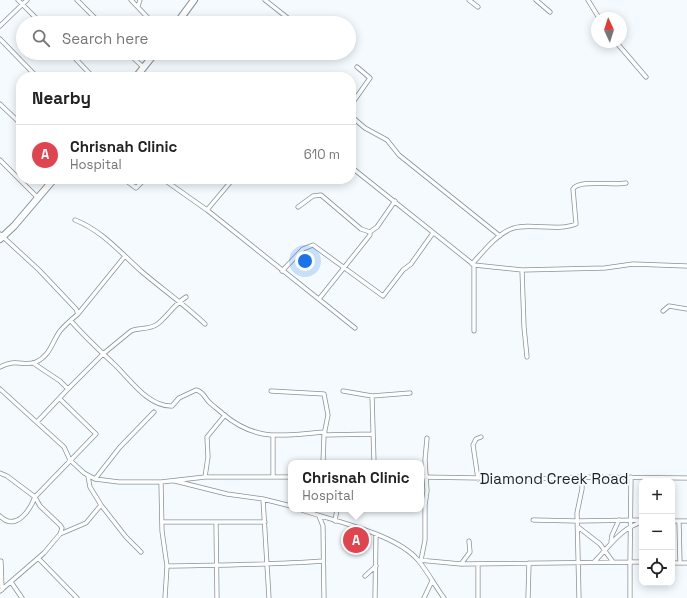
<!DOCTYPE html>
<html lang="en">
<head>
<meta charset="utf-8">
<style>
  :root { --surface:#fff; --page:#f2f2f2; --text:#222; --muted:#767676; --line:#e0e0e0; --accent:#73582b }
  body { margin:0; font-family:"Space Grotesk",sans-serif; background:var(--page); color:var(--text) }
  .controls { position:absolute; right:12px; bottom:12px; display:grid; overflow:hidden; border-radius:8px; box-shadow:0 2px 10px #0003 }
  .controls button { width:36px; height:36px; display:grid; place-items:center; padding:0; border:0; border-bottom:1px solid var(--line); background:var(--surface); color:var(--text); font:20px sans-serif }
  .compass { position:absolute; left:591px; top:12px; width:36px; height:36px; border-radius:50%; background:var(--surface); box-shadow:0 2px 10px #0003; rotate:356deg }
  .you { position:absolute; left:305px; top:261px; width:14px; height:14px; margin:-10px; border:3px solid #fff; border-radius:50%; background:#1a73e8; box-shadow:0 0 0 6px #1a73e833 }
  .badge { display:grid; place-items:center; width:26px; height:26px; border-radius:50%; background:var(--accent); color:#fff; font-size:13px; font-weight:700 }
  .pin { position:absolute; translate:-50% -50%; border:2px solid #fff; box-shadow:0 1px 4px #0006 }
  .popup { position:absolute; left:288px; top:460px; width:136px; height:52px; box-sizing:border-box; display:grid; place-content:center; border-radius:8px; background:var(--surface); filter:drop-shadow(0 1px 3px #0005); font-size:13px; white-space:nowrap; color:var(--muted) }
  .popup b { font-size:15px; color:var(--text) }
  .popup::after { content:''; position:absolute; left:50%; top:100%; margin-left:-8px; border:8px solid transparent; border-top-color:var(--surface) }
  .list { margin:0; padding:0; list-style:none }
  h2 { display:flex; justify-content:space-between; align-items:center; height:52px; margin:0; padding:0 16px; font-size:17px }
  h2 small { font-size:13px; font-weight:400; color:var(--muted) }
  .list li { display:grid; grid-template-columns:26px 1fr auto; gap:12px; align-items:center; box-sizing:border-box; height:60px; padding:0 16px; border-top:1px solid var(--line) }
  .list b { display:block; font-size:15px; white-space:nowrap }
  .list p { margin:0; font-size:13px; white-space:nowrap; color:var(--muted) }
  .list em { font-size:13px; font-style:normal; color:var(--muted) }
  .icon { flex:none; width:22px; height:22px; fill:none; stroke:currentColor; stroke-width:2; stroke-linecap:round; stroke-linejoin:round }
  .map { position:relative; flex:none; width:687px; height:598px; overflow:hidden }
  .search { position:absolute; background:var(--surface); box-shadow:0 2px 10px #0003; left:16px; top:16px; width:340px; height:44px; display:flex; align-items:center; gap:10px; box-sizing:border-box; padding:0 14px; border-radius:22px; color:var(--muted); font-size:15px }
  .panel { position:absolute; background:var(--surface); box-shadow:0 2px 10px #0003; left:16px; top:72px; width:340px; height:112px; border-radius:16px }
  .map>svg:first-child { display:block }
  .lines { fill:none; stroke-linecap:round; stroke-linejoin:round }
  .street-casing { stroke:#85949b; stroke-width:5 }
  .highway-casing { stroke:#85949b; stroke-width:8 }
  .street { stroke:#fff; stroke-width:3.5 }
  .highway { stroke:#fff; stroke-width:6 }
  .labels { text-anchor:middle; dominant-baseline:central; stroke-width:4; stroke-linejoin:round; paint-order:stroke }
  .street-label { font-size:15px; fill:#1d2325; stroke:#f4fafe }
</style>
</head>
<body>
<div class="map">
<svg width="687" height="598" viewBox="0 0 687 598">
  <rect width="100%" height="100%" fill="#f4fafe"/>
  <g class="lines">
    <g class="street-casing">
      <path id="street" d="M18 0 41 23
        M77 0 100 23
        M131 0 153 23
        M265 0 289 19
        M469 0 478 7
        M536 0 550 12
        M588 0 599 18
        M138 6 140 0
        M0 26 27 0
        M0 39 37 77
        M616 42 646 77
        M70 53 93 77
        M128 53 144 68
        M225 77H233
        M0 104 21 124
        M351 105 370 78 357 67
        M351 116 365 128 387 140 399 155 500 236
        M0 160 38 198
        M351 167 474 265 522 270 605 268 633 264 687 266
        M124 179 136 188 145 179
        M163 179 207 210 355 328
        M298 207 313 196 321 195 361 229 370 232 377 227 395 201
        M207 210 233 179
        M75 220C101 230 120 252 141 271 162 289 185 305 205 324
        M0 234 39 270 76 309 78 314C72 319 65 325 60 331 52 342 50 356 36 362 24 367 16 358 0 367
        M472 264C483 252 496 235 511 229 526 222 557 232 576 224L573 189C579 179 613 186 626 183
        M474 265V331
        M522 270 524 327 527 357
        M282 271 303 249 313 245 383 296 403 270 411 264 433 233
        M319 299 370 235V232
        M663 311 669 306 687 309
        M78 314 125 256
        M71 321C84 336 99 350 114 364 130 379 148 407 172 406L179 398 196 390C204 392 204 397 209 402 213 406 219 410 223 414 258 443 284 435 325 432
        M33 363 60 381 68 389 37 422
        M0 389 64 447 70 460 84 473 95 479 119 482H161L205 477H291
        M68 389 103 354 131 331C139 327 148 330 156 325 166 319 173 305 186 297
        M271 391 324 394 328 415 324 435 323 463
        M343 391 372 396 374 463
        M372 396 410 393
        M324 435 373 434
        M0 473 7 476 35 497 96 434 60 399
        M205 477 208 457 207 437 225 415
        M273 477V436
        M421 477 534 479 582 477 687 478
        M631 477 630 562H642
        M95 479 120 447 154 412
        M478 479 473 445 476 439 481 437
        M175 481 227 494 263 499 291 506
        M161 482 162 531 167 566 165 598
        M35 497 40 506 60 525 62 528 60 534
        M263 499 269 598
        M101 505 126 537 141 552
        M299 509C332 521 395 533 418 560 428 572 435 586 444 598
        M0 516C16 532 30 510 35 497
        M319 516 323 526 324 598
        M533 520 577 521 642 520
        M335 521 337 509
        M672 521H687
        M162 522H265
        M216 522 217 598
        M679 522 680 563
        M578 527 600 544 613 562
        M611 542 612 535 619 520
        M38 558 77 598
        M418 560 461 564 630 562V598
        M421 560 425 540V505L427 491 425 460 427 438
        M1 561 2 590
        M595 561C610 546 621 528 642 522
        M672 563H687
        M461 564 470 552 469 541
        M478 564V598
        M167 566C219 565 271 565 323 561
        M365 576 376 566
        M11 582 22 598
        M0 591 44 553 60 534 86 523 101 505 90 487 88 476
        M375 598 376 534
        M424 598 432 581
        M528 598 529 563
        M579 598 577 513 582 489V477"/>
    </g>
    <g class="highway-casing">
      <path id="highway" d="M177 23 194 0
        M136 77 155 53
        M0 239 14 226 54 179"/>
    </g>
    <use href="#street" class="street"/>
    <use href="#highway" class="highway"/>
  </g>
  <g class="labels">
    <g class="street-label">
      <text x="554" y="478">Diamond Creek Road</text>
    </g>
  </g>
</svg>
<div class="controls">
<button>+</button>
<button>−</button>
<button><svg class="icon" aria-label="locate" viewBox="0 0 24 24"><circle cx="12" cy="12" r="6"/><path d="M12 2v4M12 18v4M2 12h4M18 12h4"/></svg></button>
</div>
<svg class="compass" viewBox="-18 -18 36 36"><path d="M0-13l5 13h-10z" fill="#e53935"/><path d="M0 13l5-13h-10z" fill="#767676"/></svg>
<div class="you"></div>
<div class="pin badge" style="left:356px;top:540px;background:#e0444e">A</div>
<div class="popup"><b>Chrisnah Clinic</b>Hospital</div>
<div class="search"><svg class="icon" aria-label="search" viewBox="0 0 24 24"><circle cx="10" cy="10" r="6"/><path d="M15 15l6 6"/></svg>Search here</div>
<section class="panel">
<h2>Nearby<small></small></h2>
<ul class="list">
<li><span class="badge" style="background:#e0444e">A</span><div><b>Chrisnah Clinic</b><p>Hospital</p></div><em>610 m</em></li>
</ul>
</section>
</div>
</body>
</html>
